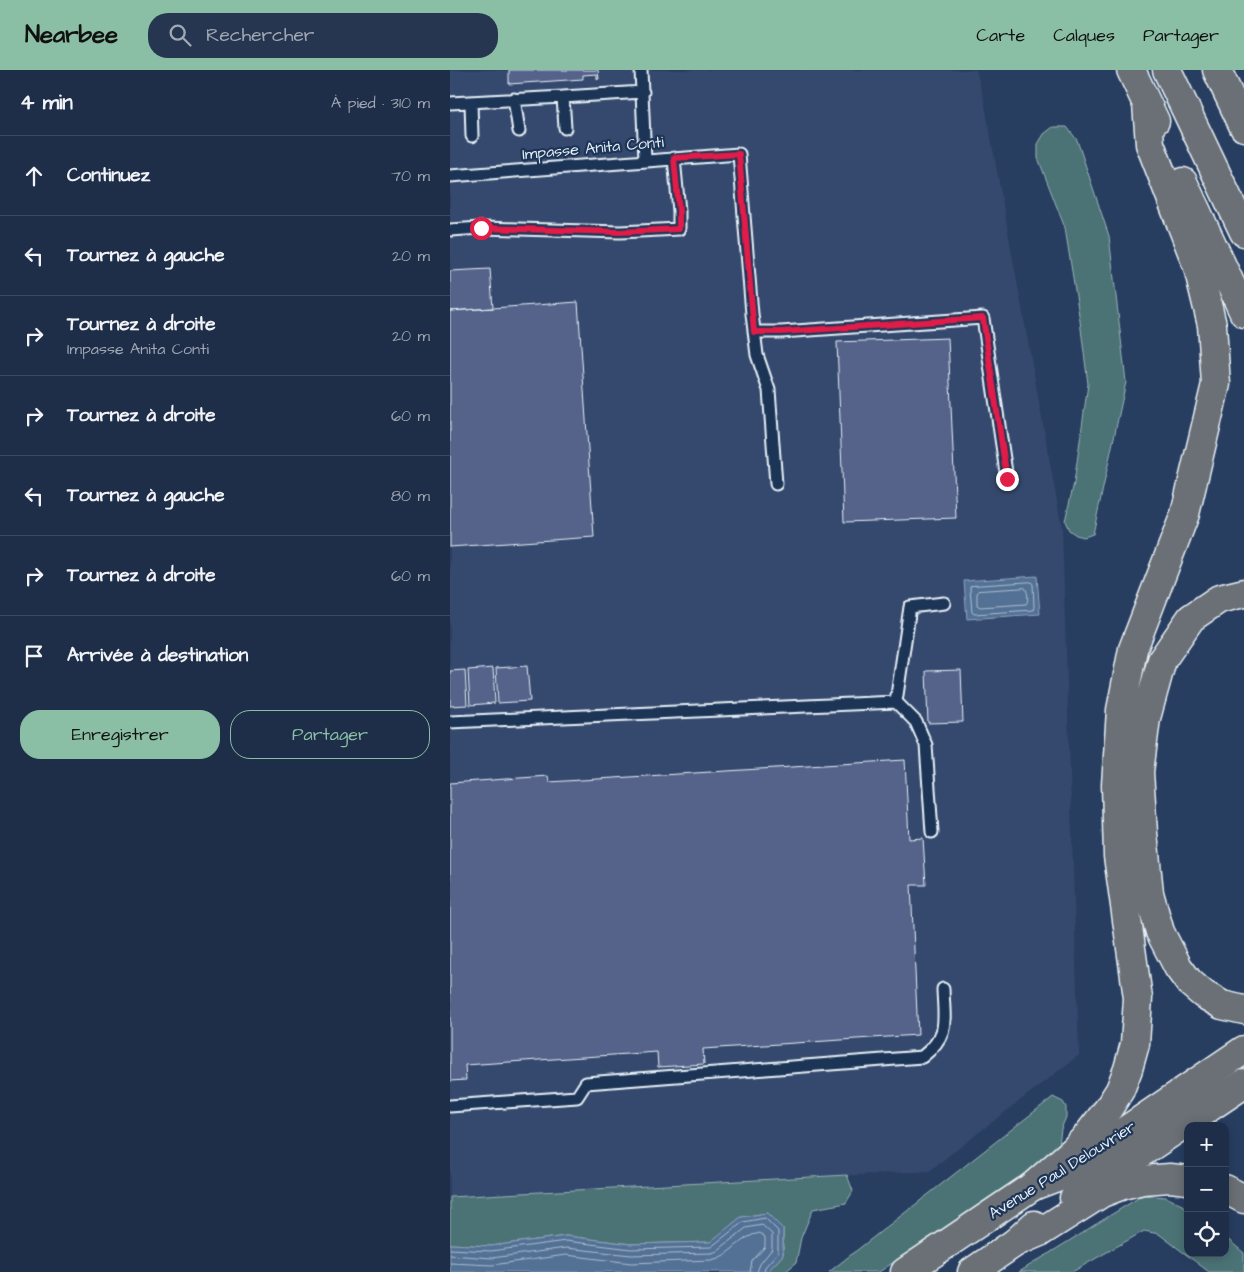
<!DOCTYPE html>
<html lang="fr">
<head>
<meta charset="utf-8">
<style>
  :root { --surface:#1e2e49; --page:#263650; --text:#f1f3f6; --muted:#a1a8b4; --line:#3c4a61; --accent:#8abfa5 }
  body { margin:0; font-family:"Architects Daughter",sans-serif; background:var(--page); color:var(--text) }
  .controls { position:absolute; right:15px; bottom:15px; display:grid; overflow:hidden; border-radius:10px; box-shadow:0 2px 12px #0003 }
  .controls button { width:45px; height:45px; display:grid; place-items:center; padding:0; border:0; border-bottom:1px solid var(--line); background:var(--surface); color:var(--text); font:25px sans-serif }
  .stop { position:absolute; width:15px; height:15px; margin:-11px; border:4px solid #e11d48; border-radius:50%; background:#fff }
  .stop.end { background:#e11d48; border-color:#fff; box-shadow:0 1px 5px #0008 }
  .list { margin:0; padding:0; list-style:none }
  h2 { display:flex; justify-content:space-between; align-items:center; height:65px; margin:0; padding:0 20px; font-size:21px }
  h2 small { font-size:16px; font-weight:400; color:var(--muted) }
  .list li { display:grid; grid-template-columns:32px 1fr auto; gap:15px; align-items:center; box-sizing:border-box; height:80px; padding:0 20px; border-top:1px solid var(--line) }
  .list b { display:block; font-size:19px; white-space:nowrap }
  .list p { margin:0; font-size:16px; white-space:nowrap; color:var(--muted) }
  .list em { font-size:16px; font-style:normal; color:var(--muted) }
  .actions { display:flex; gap:10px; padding:15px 20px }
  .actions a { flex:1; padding:11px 0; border:1px solid var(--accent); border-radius:20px; text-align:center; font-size:18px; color:var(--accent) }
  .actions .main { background:var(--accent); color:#111 }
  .icon { flex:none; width:28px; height:28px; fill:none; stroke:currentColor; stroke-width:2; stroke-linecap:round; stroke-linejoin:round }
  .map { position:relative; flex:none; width:794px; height:1202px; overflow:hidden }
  header { display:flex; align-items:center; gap:30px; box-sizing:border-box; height:70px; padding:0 25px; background:var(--accent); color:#111 }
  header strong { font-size:24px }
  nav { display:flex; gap:28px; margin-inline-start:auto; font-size:18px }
  .search { width:350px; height:45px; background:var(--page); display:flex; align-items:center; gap:12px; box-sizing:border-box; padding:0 18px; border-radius:20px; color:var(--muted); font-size:19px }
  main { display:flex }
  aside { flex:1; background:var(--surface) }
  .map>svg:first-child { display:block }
  .built { fill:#35496e }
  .green { fill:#4b7376; stroke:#9ab2b7 }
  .water { fill:#537195; stroke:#8fa4bd }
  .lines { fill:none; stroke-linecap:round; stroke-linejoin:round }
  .shore { stroke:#acbed0; stroke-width:1 }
  .building { fill:#54638b; stroke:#e8f1f8 }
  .lane-casing { stroke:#e8f1f8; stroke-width:15 }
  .primary-casing { stroke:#e8f1f8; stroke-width:31 }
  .highway-casing { stroke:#e8f1f8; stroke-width:31 }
  .lane { stroke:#1d3557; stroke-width:11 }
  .primary { stroke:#6a7074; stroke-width:28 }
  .highway { stroke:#6a7074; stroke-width:28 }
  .route { stroke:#e11d48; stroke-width:6 }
  .labels { text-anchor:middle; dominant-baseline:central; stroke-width:4.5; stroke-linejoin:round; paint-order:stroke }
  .street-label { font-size:16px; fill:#e8f1f8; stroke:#1d3557 }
</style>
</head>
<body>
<header>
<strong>Nearbee</strong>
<div class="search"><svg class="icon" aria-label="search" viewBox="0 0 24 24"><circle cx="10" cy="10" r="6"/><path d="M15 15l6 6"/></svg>Rechercher</div>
<nav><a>Carte</a><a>Calques</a><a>Partager</a></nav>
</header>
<main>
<aside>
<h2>4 min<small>À pied · 310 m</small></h2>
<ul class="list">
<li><svg class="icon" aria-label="ahead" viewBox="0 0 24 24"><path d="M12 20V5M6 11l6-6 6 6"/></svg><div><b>Continuez</b></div><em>70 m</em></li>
<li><svg class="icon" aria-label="left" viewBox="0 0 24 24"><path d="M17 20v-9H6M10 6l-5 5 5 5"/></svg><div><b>Tournez à gauche</b></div><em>20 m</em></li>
<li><svg class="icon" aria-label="right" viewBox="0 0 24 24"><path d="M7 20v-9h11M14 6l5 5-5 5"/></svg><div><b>Tournez à droite</b><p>Impasse Anita Conti</p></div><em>20 m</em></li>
<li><svg class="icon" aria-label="right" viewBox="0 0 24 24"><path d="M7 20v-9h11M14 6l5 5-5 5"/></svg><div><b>Tournez à droite</b></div><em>60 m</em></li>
<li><svg class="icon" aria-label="left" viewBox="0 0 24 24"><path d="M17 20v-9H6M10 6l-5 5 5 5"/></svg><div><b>Tournez à gauche</b></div><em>80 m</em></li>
<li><svg class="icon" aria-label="right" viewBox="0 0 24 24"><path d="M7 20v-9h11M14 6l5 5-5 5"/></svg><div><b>Tournez à droite</b></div><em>60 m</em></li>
<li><svg class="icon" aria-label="arrive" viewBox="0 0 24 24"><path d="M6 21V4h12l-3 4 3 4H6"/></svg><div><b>Arrivée à destination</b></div></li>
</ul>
<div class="actions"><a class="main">Enregistrer</a><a>Partager</a></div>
</aside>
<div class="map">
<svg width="794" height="1202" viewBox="0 0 794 1202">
  <rect width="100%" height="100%" fill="#283e61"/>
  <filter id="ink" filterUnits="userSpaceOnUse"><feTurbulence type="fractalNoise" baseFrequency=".02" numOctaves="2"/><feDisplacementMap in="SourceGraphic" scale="10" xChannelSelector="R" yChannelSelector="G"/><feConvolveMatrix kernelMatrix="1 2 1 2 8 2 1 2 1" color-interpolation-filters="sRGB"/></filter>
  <g filter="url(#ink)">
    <path class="built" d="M0 0H526L534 30 612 459 629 985 479 1101 0 1127Z"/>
    <path class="green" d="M603 57H617L627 70 659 166 676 312 643 464 634 467 626 465 619 460 615 451 624 413 638 314 630 251 615 158 588 88V74L594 64Z
      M603 1027 613 1032 616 1037V1047L611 1059 609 1074 599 1088 429 1202H379Z
      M397 1105 403 1121 396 1133 363 1139 351 1168 346 1193 335 1202H317L333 1185V1159L317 1143 291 1147 261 1172 181 1174 116 1166 41 1176 0 1174V1127Z
      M693 1125 716 1127 738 1138V1183H775V1167L794 1183V1202H759L709 1164 694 1161 622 1202H569Z"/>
    <path class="water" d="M587 506 590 544 517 549 514 511Z
      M317 1143 333 1159V1185L317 1202H0V1174L41 1176 116 1166 181 1174 260 1172 291 1147Z"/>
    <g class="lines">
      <path class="shore" d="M581 512 583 514 584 537 583 540 524 544 522 542 520 518 521 516Z
        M575 518C578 521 579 531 576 534L530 537 527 535V524L528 521Z
        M0 1179 41 1181 116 1171 181 1179 261 1177 293 1152 315 1148 328 1161V1182L315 1197 314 1202
        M0 1185 42 1188 116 1178 181 1185 262 1183 267 1181 296 1158 312 1155 322 1164V1179L310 1194 307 1202
        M0 1193 42 1195 116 1185 181 1193 261 1190C281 1187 289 1166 310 1163L315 1167V1177L302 1191 300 1202"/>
    </g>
    <path class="building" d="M59 0H148L149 9H147V4L133 5V9L59 14Z
      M40 199 43 238 0 241V201Z
      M128 232 144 467 0 477V241Z
      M498 268 506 448 394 452 387 272Z
      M77 596 80 631 48 633 46 598Z
      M43 598 45 633 20 635 18 600Z
      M15 600 17 635 0 636V601Z
      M511 600 513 652 478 653 476 601Z
      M455 690 459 769 473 768 476 815H461L468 965 253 979 254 994 208 997 207 982 15 995 16 1010 0 1011V713L98 706 99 712Z"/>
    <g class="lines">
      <g class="lane-casing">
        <path id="lane" d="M191 0 195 90
          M113 27 193 22
          M64 29 69 61
          M21 32 22 66
          M0 33 113 27 115 58
          M0 106 289 84 302 244 307 285 319 320 326 414
          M0 160 31 158 170 162 229 159V141L224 88
          M304 262H331L533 248 557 409
          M446 632 460 537 494 533
          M0 652 446 632 466 652 476 675 482 762
          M0 1036 127 1027 136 1013 472 987C500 965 494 951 493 919"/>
      </g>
      <g class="primary-casing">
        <path id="primary" d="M624 1128 794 1014
          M455 1202 583 1116 607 1107 794 980
          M522 1202 566 1172 584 1155"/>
      </g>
      <g class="highway-casing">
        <path id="highway" d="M681 0 705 51
          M717 0 794 162
          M767 0 794 57
          M733 112 794 243
          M794 523 769 529 741 548 712 590 696 648 689 702 693 763 699 823 710 862 728 897 739 912 753 924 772 935 794 940
          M583 1116 623 1081 637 1066 658 1039 670 1020 678 999 685 974 688 928 668 786 666 715 671 640 683 579 735 444 766 314 762 255 748 197 700 74 697 34
          M775 1119 794 1129
          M566 1172 592 1161 652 1123 673 1115 693 1110 720 1108 738 1110"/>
      </g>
      <use href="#lane" class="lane"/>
      <use href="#primary" class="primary"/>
      <use href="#highway" class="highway"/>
    </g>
  </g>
  <g class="lines" filter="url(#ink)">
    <path class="route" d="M31 158 170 162 229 159V141L224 88 289 84 304 262H331L533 248 557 409"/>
  </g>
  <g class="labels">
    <g class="street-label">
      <text transform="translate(143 78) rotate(-5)">Impasse Anita Conti</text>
      <text transform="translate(612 1100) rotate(-32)">Avenue Paul Delouvrier</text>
    </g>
  </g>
</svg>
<div class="controls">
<button>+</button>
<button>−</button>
<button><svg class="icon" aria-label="locate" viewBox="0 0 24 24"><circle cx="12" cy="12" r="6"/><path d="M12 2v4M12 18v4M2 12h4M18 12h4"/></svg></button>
</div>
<div class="stop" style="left:31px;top:158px"></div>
<div class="stop end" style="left:557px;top:409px"></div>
</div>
</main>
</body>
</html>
